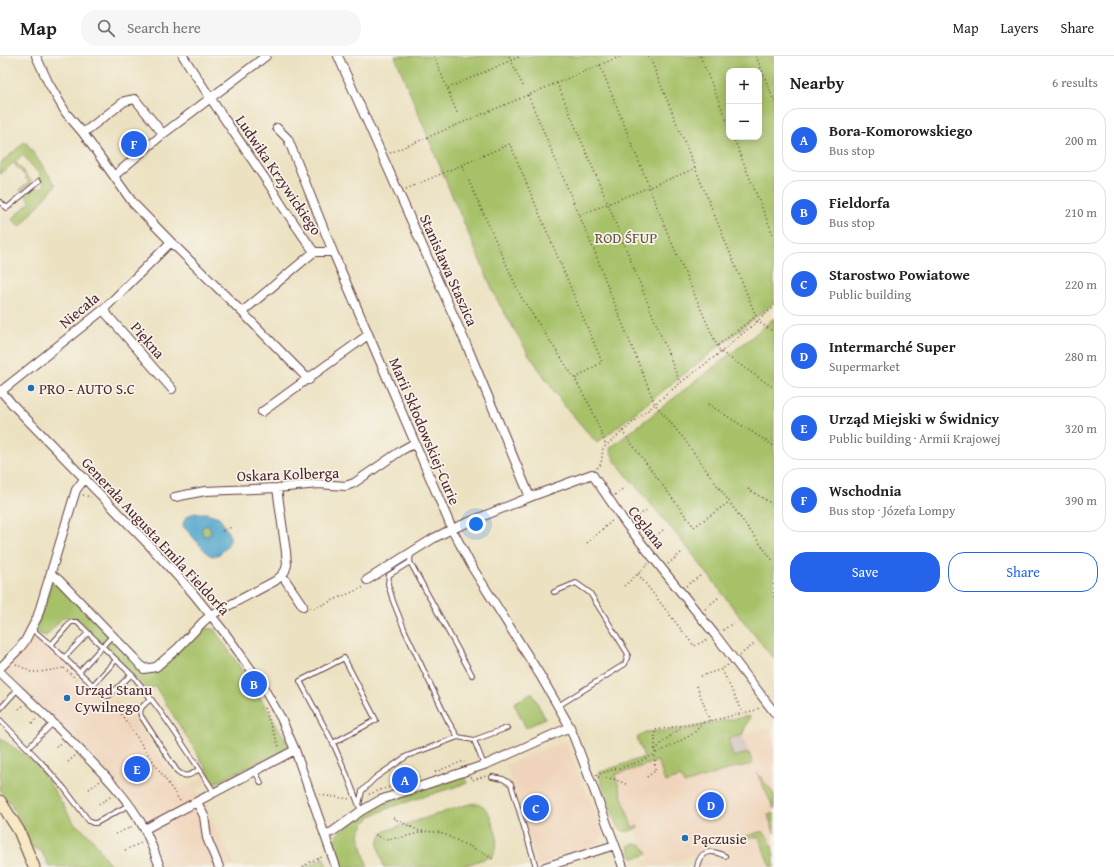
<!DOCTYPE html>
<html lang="en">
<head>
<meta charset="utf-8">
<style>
  :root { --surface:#fff; --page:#f6f6f6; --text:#202124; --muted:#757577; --line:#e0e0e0; --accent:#2563eb }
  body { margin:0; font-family:"Gentium Book Plus",serif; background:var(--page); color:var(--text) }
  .controls { position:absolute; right:12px; top:12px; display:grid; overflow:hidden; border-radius:8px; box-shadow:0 2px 10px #0003 }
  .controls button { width:36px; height:36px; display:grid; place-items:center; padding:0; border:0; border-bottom:1px solid var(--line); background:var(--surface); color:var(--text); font:20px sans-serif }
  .you { position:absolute; left:476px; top:468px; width:14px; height:14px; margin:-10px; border:3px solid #fff; border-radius:50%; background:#1a73e8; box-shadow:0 0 0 6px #1a73e833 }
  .badge { display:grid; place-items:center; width:26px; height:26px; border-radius:50%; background:var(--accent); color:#fff; font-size:13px; font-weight:700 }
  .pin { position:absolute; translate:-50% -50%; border:2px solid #fff; box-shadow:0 1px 4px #0006 }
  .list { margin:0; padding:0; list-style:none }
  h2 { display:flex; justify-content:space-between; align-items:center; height:52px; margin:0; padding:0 16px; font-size:17px }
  h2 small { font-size:13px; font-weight:400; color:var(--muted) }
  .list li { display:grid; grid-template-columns:26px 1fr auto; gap:12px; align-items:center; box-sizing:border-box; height:64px; margin:0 8px 8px; padding:0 8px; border:1px solid var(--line); border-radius:16px }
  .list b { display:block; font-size:15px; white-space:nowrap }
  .list p { margin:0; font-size:13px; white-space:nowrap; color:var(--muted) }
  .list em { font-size:13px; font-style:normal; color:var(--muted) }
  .actions { display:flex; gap:8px; padding:12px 16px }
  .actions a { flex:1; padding:9px 0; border:1px solid var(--accent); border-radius:16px; text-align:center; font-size:14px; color:var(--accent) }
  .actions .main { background:var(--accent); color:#fff }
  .icon { flex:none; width:22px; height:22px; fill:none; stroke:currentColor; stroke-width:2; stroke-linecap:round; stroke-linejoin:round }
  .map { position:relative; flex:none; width:774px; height:811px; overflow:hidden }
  header { display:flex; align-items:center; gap:24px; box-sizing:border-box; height:56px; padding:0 20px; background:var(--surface); border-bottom:1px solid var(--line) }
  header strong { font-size:19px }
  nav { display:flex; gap:22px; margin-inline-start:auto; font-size:14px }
  .search { width:280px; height:36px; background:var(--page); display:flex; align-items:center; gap:10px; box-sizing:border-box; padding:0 14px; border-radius:16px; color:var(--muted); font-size:15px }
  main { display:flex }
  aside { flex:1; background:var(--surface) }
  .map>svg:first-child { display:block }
  .built { fill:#f0d5bc }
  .industrial { fill:#cec1b9 }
  .green { fill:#a6c167; stroke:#787049; fill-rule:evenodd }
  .water { fill:#50a6cc; stroke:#4d627c; fill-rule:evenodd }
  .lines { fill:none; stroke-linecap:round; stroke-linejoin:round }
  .lane-casing { stroke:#623c42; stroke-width:6 }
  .street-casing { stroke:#623c42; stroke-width:10 }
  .secondary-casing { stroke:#623c42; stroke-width:13 }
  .path { stroke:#623c42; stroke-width:1.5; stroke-dasharray:1 3; stroke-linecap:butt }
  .lane { stroke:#fff; stroke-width:4 }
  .street { stroke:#fff; stroke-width:8 }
  .secondary { stroke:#f7e9c3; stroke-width:11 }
  .poi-dot { fill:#1f6fb2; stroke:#f7f3e8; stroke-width:1.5 }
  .labels { text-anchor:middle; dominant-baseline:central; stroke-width:3.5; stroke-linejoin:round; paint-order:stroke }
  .street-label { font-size:15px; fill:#4a1f2b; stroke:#f7f3e8 }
  .park-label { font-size:15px; fill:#66503d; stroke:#f7f3e8 }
  .poi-label { font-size:15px; fill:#4a1f2b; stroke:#f7f3e8; text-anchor:start }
</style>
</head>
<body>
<header>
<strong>Map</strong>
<div class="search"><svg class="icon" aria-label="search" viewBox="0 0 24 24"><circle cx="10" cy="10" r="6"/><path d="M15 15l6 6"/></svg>Search here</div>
<nav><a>Map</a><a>Layers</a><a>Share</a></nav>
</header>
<main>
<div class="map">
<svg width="774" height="811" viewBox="0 0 774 811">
  <rect width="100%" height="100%" fill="#f7f3e8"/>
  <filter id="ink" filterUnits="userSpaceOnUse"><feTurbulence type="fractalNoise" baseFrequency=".025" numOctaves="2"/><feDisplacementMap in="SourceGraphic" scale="8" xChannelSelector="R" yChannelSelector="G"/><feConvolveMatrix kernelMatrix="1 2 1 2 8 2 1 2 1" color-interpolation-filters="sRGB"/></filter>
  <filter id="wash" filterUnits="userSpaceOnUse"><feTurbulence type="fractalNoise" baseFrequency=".012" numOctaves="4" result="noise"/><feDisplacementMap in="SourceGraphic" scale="16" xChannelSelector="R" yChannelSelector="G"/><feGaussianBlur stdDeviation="0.9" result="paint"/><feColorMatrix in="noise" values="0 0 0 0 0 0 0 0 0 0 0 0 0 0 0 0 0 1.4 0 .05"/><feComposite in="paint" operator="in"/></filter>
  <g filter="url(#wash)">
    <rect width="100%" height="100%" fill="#ece2c2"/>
    <path class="built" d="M33 581 40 586 102 642 110 644 116 643 125 651 182 734 207 718 212 724 196 734 236 811H163L136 752 98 704 6 616Z
      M769 672 774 679V738L758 720 774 753V757L768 759 774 777V796L766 779 763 776H759L743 781H759L770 811H693L692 798 688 801 670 807H666L667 811H646L644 805 650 803 646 794 642 789 637 776 638 771 632 772 614 720 658 705 681 721 684 728 733 712 753 708 742 679Z
      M566 686 603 778 600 785 587 793 538 809 506 709 551 690Z"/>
    <path class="industrial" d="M742 679 749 697 733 701 728 683Z"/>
    <path class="green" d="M395 0H774V247L597 387 563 348 528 297 497 244 448 130ZM729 15H759V81H729Z
      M25 85 56 129 20 171 12 163 26 150H25L31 147 25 139 35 130 40 133 45 128 39 120 40 119 23 99 15 105 32 126 21 135 20 133 29 126 25 122 26 121 13 107 0 118V108Z
      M774 262V602L772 601 737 557 691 496 614 404 610 392 752 281Z
      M201 475a5 5 0 1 1 10 0a5 5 0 1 1-10 0Z
      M54 520 110 582 100 588 78 563 63 561 46 580 35 576Z
      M201 572 214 573 255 633 290 691 213 728 209 717 155 630 149 634 102 591 114 581 144 613 158 615Z
      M532 637 545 662 526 672 514 647Z
      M750 660 742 679 728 683 733 701 749 697 753 708 733 712 684 728 681 721 665 726 658 705 615 719 632 771 638 770V771C633 775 624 778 619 772L610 751 598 717 644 701 637 682 645 676 687 673 720 665Z
      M0 682 35 706 52 731 74 767 92 782 111 811H49L42 796 32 791C23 771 14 751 0 734Z
      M757 717 774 738V753Z
      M466 720 467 727 391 751 371 760 364 768 359 778 363 795 368 811H341C337 800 330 788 338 777L371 754 394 743Z
      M476 747 484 751 490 759 497 781 496 791 493 800 460 811H384L378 790 379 783 385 775 466 749Z
      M774 757V777L768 759Z
      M759 776H763C773 785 774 799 774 811H770L759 781 741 782Z
      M633 788 642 789 646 794 648 798 642 800 634 802 632 800 628 790Z
      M324 802 327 811H303Z"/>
    <path class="water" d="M196 457H207L219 461 230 480V485L225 493 220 498 213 500 208 498 183 470C183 462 189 458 196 457ZM206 469 210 471 211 475 210 478C208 481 205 480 202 478V471Z"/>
  </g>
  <g filter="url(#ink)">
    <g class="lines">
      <g class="lane-casing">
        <path id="lane" d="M0 146 7 152 39 125
          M411 497 410 506 472 619
          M410 506 389 519 388 528 393 545 405 575 448 665 458 681 474 684
          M554 536 576 527 590 537 628 598 625 608 558 650
          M32 573 51 589
          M64 602 88 577
          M79 616 112 580
          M131 619 110 639 108 640 103 639 51 589 71 566H77L134 621 143 632 151 643
          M93 629 116 604
          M0 653 18 633
          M0 664 40 705 64 732 89 765 93 767H96L129 749
          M333 687 376 664 344 602 300 625 333 687 347 719 361 755
          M28 692 53 667
          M484 709 474 684 507 672
          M199 713C191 719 186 723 177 715L141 660C138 652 145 648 151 643 174 673 194 705 214 736
          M255 715 261 727
          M492 721 503 723 511 728 536 811
          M359 749 362 735 375 722 407 700 458 681
          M697 811C700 794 711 793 725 800"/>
      </g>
      <g class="street-casing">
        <path id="street" d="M36 0 48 26 66 57 83 77 133 147 171 186 242 256 309 324
          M183 0 211 43 272 133 283 151 314 196
          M338 0 467 290 530 441
          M277 72 288 83 333 196 452 473 472 511 540 619 570 671 615 789 623 811
          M83 77 125 45 135 43 163 78
          M114 120 163 78 266 0
          M314 196H333
          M103 254 172 333
          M242 256 314 196
          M0 334 13 349 149 489 192 536 225 577 260 626 281 662 295 694 336 811
          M0 336 103 254 171 186
          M262 356 368 279
          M175 441 205 435 277 432 318 428 346 430 354 427 402 394 415 387
          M51 518 59 524 134 602 144 613 156 611 178 592 203 566 211 559 275 525 282 519 285 515 287 509 286 496 277 432
          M282 519 303 550
          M367 524 434 482 452 473 530 441 592 418 626 468 716 580 774 656
          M0 612 19 593 25 585 37 562 76 434 85 422
          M0 616C25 640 50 663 74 688 100 714 128 741 145 774 151 786 155 799 160 811
          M197 746 204 760 207 782 219 811
          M145 773 295 694
          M325 778 332 776 361 755 380 744 487 708 570 671
          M545 811 615 789"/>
      </g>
      <g class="secondary-casing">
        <path id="secondary" d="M0 745 19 775 34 811"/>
      </g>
      <path class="path" d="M434 0 458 59
        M509 0 524 32
        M649 0 756 260 717 290
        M700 0 729 70
        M756 0 774 45
        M600 9 670 183 718 292 721 296 774 332
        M557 27 608 148 680 327
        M448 32 521 0
        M528 39 596 199 611 239 655 348 684 383 748 472 774 506
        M733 81 774 181
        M390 97 621 0
        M462 110 521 241 575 323
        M406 133 510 88 602 306 575 323 592 354 606 389
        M580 159 694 113
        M757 265 774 276
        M708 348 774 390
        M622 375 694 471 729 446
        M597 412 601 408 603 392 680 327 721 296 774 251
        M748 433 774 449
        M83 439 91 441
        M615 439 625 431
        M632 464 647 454
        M222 475 232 471
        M650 485 663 474
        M587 487 613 464
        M668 508 681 497
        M638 518 694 590 708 583
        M774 528V543
        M624 530 638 518 648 508
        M686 530 700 520
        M310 552H315L364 531
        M705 553 719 541
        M723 574 736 565
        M740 599 754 588
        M16 608 31 616H40L64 612
        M64 612 76 623
        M722 614 743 657
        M701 620 722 613 728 609
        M697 630 710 665
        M102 646 115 649 180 745 179 746
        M264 652 280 693
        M19 653 24 649
        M32 667 37 662
        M56 691 61 686
        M655 694 664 685 682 671
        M68 706 75 700
        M435 716 464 705 465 706
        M596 719 638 706 655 698 677 687 694 677 703 667
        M471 721 472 724 486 720
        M598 721 614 723 626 728
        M647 721 655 715V674L710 665 756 654 760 651
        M89 733 100 725
        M369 738 422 720
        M320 739 350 743
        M99 748 112 740
        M393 762 419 775 437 776 444 778 464 788 486 798 494 804
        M372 777 384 783 399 782 423 776
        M116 778 133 770
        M125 794 141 787
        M303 811 310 806 324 800"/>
      <use href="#lane" class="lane"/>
      <use href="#street" class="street"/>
      <use href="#secondary" class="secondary"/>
    </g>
  </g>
  <g class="poi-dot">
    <circle cx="31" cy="332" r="4"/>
    <circle cx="67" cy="642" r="4"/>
    <circle cx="685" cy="782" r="4"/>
  </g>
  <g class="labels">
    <g class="street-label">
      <text transform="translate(279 119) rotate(56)">Ludwika Krzywickiego</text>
      <text transform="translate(449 214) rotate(66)">Stanisława Staszica</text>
      <text transform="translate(79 254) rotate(-40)">Niecała</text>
      <text transform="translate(148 284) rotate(49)">Piękna</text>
      <text transform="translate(425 375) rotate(67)">Marii Skłodowskiej-Curie</text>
      <text transform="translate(288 418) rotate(-2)">Oskara Kolberga</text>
      <text transform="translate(647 471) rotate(52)">Ceglana</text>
      <text transform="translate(156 480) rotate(47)">Generała Augusta Emila Fieldorfa</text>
    </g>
    <g class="park-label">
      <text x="626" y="181">ROD ŚFUP</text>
    </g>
    <g class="poi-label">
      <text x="39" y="332">PRO - AUTO S.C</text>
      <text x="75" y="633">Urząd Stanu<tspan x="75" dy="17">Cywilnego</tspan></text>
      <text x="693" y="782">Pączusie</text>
    </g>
  </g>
</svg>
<div class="controls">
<button>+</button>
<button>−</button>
</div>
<div class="you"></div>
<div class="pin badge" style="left:405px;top:724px">A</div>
<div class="pin badge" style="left:254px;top:628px">B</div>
<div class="pin badge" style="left:536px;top:752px">C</div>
<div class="pin badge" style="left:711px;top:749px">D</div>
<div class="pin badge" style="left:137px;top:713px">E</div>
<div class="pin badge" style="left:134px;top:88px">F</div>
</div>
<aside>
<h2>Nearby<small>6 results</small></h2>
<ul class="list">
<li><span class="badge">A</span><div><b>Bora-Komorowskiego</b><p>Bus stop</p></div><em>200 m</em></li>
<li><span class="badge">B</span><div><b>Fieldorfa</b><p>Bus stop</p></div><em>210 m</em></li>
<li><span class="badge">C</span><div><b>Starostwo Powiatowe</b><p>Public building</p></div><em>220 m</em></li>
<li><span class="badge">D</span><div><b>Intermarché Super</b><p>Supermarket</p></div><em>280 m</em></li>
<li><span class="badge">E</span><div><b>Urząd Miejski w Świdnicy</b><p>Public building · Armii Krajowej</p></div><em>320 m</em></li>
<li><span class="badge">F</span><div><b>Wschodnia</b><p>Bus stop · Józefa Lompy</p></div><em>390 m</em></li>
</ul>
<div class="actions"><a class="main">Save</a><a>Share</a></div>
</aside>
</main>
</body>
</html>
